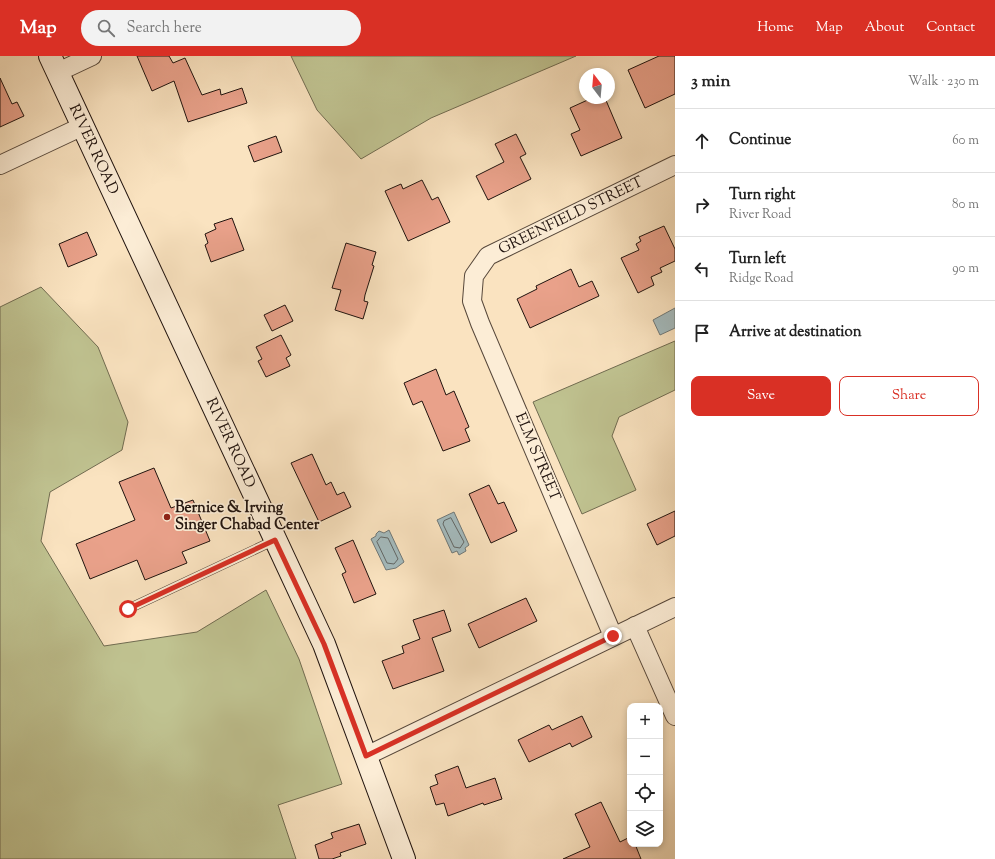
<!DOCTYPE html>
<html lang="en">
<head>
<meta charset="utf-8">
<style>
  :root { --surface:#fff; --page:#f2f2f2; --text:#222; --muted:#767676; --line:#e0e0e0; --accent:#d93025 }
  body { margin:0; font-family:"Sorts Mill Goudy",serif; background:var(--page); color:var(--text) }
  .controls { position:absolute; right:12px; bottom:12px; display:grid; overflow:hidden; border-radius:8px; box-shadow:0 2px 6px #0003 }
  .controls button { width:36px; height:36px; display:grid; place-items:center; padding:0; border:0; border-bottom:1px solid var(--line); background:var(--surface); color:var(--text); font:20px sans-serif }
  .compass { position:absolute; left:579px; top:12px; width:36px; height:36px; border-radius:50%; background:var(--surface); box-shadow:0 2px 6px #0003; rotate:344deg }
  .stop { position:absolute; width:12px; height:12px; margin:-9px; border:3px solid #d93025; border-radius:50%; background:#fff }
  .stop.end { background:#d93025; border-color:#fff; box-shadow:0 1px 4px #0008 }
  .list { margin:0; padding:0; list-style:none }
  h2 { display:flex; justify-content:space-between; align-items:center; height:52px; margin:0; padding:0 16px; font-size:17px }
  h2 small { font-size:13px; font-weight:400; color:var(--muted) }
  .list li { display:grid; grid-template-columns:26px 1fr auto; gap:12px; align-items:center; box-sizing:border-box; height:64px; padding:0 16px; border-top:1px solid var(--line) }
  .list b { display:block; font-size:15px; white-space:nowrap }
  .list p { margin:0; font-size:13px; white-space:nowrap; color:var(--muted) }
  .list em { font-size:13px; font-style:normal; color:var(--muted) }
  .actions { display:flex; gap:8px; padding:12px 16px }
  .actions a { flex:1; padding:9px 0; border:1px solid var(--accent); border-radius:8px; text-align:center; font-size:14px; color:var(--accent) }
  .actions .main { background:var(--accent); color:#fff }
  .icon { flex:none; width:22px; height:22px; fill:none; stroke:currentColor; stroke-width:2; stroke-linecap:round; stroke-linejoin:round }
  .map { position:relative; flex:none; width:675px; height:803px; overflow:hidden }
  header { display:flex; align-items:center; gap:24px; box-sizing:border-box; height:56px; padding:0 20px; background:var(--accent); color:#fff }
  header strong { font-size:19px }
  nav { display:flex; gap:22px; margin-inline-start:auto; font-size:14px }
  .search { width:280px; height:36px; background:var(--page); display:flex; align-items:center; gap:10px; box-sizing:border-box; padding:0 14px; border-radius:22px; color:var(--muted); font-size:15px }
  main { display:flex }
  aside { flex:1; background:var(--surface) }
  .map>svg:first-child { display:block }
  .green { fill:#c0c391; stroke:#706b50 }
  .water { fill:#a4bbbe; stroke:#6f7878 }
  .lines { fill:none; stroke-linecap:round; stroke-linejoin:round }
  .shore { stroke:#626766; stroke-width:1 }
  .building { fill:#e9a18a; stroke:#20130e }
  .lane-casing { stroke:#56473a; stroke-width:10 }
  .street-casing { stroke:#56473a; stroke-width:20 }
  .secondary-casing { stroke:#20130e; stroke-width:24 }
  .lane { stroke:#fcedd6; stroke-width:9 }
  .street { stroke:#fcedd6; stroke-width:18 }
  .secondary { stroke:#fcedd6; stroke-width:22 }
  .route { stroke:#d93025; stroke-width:5 }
  .poi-dot { fill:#8f2418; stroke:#fcedd6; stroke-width:1.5 }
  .labels { text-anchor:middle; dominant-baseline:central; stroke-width:3.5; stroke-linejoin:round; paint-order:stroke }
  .street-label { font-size:15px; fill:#20130e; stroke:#fcedd6 }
  .poi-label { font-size:15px; font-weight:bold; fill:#20130e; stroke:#fcedd6; text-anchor:start }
</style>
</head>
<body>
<header>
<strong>Map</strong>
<div class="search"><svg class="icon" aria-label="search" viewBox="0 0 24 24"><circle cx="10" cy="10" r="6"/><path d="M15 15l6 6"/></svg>Search here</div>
<nav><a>Home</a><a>Map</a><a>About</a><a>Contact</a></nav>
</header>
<main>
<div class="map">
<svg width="675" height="803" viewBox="0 0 675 803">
  <rect width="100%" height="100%" fill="#fae3c0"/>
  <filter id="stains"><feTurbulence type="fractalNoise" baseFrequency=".005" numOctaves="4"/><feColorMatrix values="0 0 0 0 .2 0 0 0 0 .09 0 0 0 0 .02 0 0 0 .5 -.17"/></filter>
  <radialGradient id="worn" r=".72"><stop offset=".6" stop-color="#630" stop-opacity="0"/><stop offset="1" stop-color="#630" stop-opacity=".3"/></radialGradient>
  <path class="green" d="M291 0H576L431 62 361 103 317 54Z
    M41 231 98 291 128 366 122 394 50 436 41 485 104 590 197 576 266 534 299 603 342 728 278 749 296 803H0V251Z
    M675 285V334L619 361 612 380 636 434 582 458 533 346Z"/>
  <path class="water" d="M675 252V272L660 279 653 264Z
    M454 456 469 489 465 492 466 495 459 499 457 495 452 497 437 464Z
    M389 474 404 506 396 512 386 514 371 483 376 480V478L379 475 384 477Z"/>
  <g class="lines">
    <path class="shore" d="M451 462 464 486 460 492 454 491 443 468 444 465Z
      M381 481 388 482 398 503 394 508 387 507 377 486Z"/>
  </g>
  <path class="building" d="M137 0H169L173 7 185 2 202 39 220 33 221 39 242 32 247 47 188 66 174 25 152 35Z
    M659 0H675V38L645 52 628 14Z
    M0 22 12 48 17 46 24 60 0 71Z
    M592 42H605L622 82 581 100 571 78 580 74 570 52Z
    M516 78 526 98 520 101 531 123 488 144 476 120 504 106 495 88Z
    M276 80 282 96 254 106 248 90Z
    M422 124 432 144 438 141 450 166 408 185 385 135 401 128 403 133Z
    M232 162 244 194 211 206 205 189 208 187 205 178 216 173 214 168Z
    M664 170 675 193V205L660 212 662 216 651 221 654 229 638 237 621 202 639 194 636 188 641 185 639 181Z
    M87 176 97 199 68 211 59 188Z
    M346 187 376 196 372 209 374 210 365 239 364 245 368 246 363 263 335 254 341 234 332 232Z
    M571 213 579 231 592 225 599 240 530 272 517 243 537 233 536 230Z
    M285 249 293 265 272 275 264 259Z
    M281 279 291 299 286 302 290 310 266 321 258 305 262 303 256 291Z
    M436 313 446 339 454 335 469 371 465 373 470 385 443 395 422 345 413 349 404 327Z
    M312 398 326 429 331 426 337 439 344 436 351 451 319 466 291 407Z
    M154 412 171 452 193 444 210 485 182 496 187 507 145 524 137 504 90 523 76 488 135 464 119 426Z
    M489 429 498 448 504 446 517 475 491 487 469 438Z
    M675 455V480L657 489 647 468Z
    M353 484 376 538 354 547 342 518 346 516 335 492Z
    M526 542 537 565 479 592 468 568Z
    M444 554 451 575 432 582 444 615 393 633 382 605 404 597 402 590 420 583 413 564Z
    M582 660 592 681 572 691 570 687 529 706 518 684 549 669 552 674Z
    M458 710 466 732 495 722 502 743 484 749 483 747 448 760 444 747 436 749 430 731 438 728 435 719Z
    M601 746 620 786 630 781V788H635L641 803H563L590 791 575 758Z
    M359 768 366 788 340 797 341 800 332 803H319L315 789 333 782 331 777Z"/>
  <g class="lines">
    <g class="lane-casing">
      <path id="lane" d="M128 553 275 484"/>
    </g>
    <g class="street-casing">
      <g id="street">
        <path d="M58 16 92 0"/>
        <path d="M0 109 83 70"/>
        <path d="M635 570 675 660"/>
        <path id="s1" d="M613 580 480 267 472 245 474 220 488 200 675 109"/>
        <path d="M366 700 675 551"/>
      </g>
    </g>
    <g class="secondary-casing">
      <g id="secondary">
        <path id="s2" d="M50 0 324 588 404 803"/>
      </g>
    </g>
    <use href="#lane" class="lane"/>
    <use href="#street" class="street"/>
    <use href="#secondary" class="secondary"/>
  </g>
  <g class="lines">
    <path class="route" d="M128 553 275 484 324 588 366 700 613 580"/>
  </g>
  <circle class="poi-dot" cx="167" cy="461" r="4"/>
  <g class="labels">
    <g class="street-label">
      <text stroke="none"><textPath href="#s2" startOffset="103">RIVER ROAD</textPath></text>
      <text stroke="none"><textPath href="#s1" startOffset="505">GREENFIELD STREET</textPath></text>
      <text stroke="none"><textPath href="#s2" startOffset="427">RIVER ROAD</textPath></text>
      <text transform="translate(537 401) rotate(67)">ELM STREET</text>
    </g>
    <g class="poi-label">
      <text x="175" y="452">Bernice &amp; Irving<tspan x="175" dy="17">Singer Chabad Center</tspan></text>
    </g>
  </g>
  <rect width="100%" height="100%" filter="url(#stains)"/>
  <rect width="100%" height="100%" fill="url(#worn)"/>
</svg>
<div class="controls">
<button>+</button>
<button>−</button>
<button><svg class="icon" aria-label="locate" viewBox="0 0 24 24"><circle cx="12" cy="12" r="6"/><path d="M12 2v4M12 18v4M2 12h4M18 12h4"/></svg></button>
<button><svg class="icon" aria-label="layers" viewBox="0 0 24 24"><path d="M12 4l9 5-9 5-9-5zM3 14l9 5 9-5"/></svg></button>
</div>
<svg class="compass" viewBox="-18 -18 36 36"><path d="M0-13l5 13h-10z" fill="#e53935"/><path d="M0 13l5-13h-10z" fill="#767676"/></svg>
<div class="stop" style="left:128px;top:553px"></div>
<div class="stop end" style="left:613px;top:580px"></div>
</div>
<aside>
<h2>3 min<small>Walk · 230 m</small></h2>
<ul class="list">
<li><svg class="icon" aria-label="ahead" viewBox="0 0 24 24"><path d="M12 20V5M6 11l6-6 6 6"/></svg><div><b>Continue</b></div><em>60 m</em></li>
<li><svg class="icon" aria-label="right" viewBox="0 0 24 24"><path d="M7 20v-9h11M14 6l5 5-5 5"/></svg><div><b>Turn right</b><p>River Road</p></div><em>80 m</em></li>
<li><svg class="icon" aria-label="left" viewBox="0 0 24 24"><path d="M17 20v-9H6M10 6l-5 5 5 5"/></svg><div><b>Turn left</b><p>Ridge Road</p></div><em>90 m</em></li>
<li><svg class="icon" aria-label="arrive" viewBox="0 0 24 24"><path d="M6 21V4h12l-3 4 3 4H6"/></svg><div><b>Arrive at destination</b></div></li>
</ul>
<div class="actions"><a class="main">Save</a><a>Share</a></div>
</aside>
</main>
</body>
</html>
